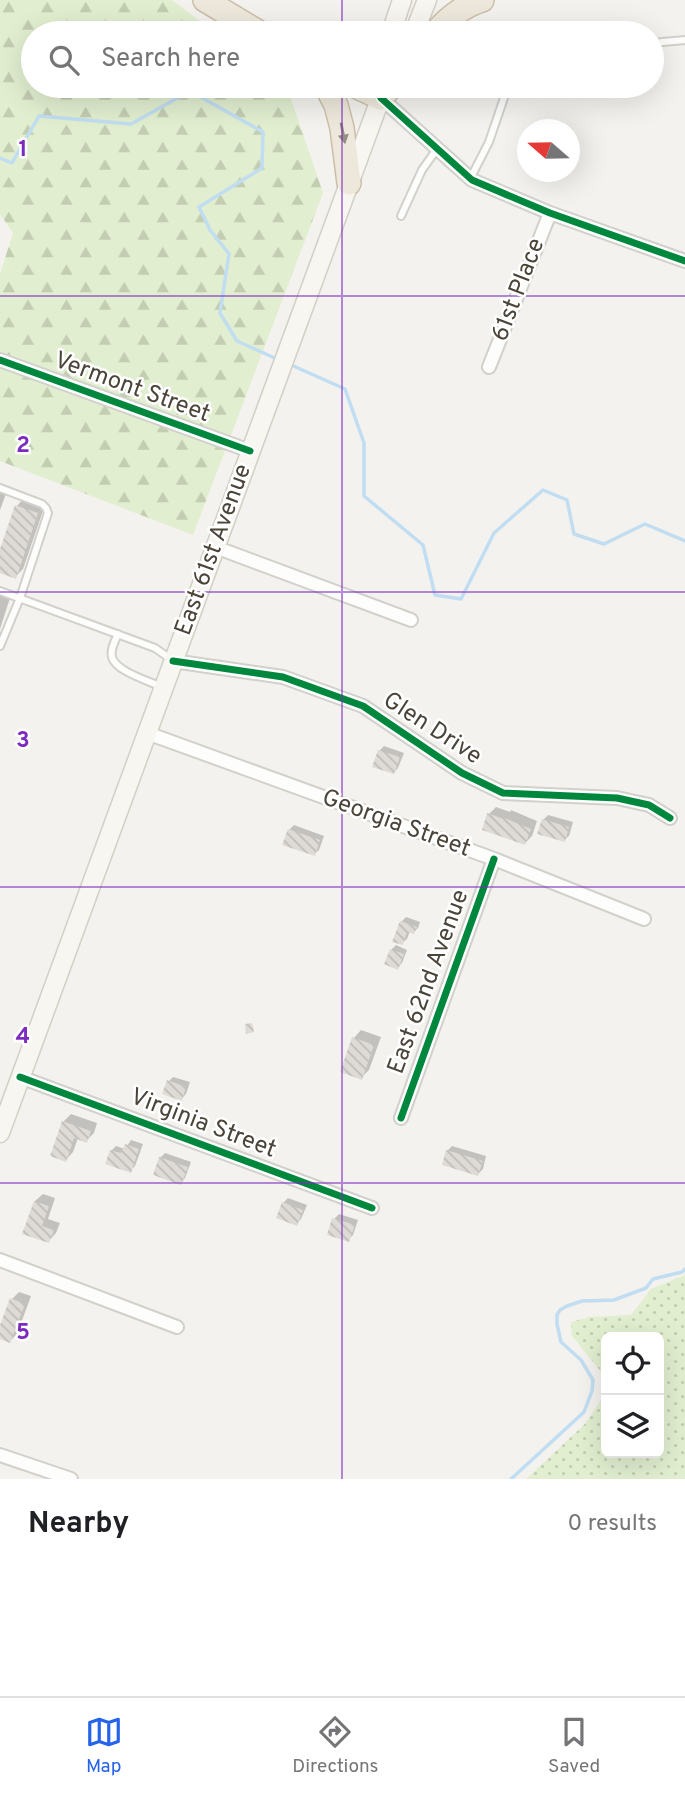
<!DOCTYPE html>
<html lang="en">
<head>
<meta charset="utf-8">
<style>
  :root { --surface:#fff; --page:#f2f2f2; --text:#202124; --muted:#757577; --line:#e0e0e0; --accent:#2563eb }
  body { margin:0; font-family:Overpass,sans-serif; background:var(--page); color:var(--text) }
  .controls { position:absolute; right:21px; bottom:21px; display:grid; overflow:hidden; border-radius:10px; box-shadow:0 7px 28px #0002 }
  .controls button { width:63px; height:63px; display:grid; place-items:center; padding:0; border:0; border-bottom:2px solid var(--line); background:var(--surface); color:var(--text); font:35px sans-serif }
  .compass { position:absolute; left:517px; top:119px; width:63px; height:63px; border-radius:50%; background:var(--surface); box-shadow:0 7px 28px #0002; rotate:290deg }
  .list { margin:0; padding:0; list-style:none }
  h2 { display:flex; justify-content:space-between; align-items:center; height:91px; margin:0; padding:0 28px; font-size:30px }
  h2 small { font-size:23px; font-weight:400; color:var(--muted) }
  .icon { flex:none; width:38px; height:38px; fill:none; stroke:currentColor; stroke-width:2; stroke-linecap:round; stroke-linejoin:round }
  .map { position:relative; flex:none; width:685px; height:1479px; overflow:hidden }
  .search { position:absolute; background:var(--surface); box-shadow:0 7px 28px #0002; left:21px; right:21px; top:21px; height:77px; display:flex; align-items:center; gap:18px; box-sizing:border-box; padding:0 24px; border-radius:38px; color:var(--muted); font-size:26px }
  .sheet { height:217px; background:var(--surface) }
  nav { display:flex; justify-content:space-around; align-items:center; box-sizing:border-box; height:98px; border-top:2px solid var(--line); background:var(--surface); font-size:19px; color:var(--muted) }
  nav a { display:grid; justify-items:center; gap:4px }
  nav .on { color:var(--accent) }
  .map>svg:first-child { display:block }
  .forest { fill:url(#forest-firs) }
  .park { fill:url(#park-dots); fill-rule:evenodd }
  .shadow { fill:#0003 }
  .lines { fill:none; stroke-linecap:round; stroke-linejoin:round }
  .stream { stroke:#c0ddf1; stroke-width:3.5 }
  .building { fill:url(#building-back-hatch) }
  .lane-casing { stroke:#d2d0cb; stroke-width:10 }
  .street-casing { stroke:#d2d0cb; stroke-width:16 }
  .secondary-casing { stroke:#d3cfc5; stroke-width:21 }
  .highway-casing { stroke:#ccbfa9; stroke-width:26 }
  .lane { stroke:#fdfdfc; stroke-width:6 }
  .street { stroke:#fdfdfc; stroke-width:12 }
  .secondary { stroke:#f7f6f1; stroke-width:18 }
  .highway { stroke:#ede8db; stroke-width:23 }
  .cycleway-casing { stroke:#fff; stroke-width:11 }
  .cycleway { stroke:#00873e; stroke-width:7 }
  .oneway { fill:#948e82 }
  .grid { fill:none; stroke:#7b2cbf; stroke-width:2; stroke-opacity:0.55 }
  .labels { text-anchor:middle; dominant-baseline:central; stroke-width:5; stroke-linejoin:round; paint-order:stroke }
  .street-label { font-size:24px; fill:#4b4439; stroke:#fff }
  .grid-label { font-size:23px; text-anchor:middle; font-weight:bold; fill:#7b2cbf; stroke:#fff; stroke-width:5; stroke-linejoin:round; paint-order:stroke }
</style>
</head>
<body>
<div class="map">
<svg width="685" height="1479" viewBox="0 0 685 1479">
  <defs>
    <pattern id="forest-firs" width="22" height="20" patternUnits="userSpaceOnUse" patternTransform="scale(1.75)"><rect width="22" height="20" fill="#e1eecf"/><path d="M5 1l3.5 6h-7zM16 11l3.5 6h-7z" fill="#c3cdb2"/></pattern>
    <pattern id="park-dots" width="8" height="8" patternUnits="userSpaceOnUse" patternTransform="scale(1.75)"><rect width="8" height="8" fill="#e1eecf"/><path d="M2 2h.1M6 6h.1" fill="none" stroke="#c3cdb2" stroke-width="1.8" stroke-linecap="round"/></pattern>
    <pattern id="building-back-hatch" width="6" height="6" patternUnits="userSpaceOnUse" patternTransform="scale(1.75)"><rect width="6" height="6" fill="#dedbd6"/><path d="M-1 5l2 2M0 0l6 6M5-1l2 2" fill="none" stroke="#c0bdb8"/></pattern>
  </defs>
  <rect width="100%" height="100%" fill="#f4f2ee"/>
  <path class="forest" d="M0 0H172L216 33H33V86L287 87 323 193 193 535 0 461V274L13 233 0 214Z"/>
  <path class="park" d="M685 1275V1479H526L586 1423 604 1395 602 1373 572 1336 571 1322 589 1317 631 1315 651 1289ZM606 1337H659V1453H606Z"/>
  <path class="shadow" d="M0 489 7 491 0 510Z
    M24 498 45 505 23 569 15 577 0 571V555L17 506Z
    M0 591 11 595 0 629Z
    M384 746 404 753 398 768 394 772 379 751Z
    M496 807 510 812 511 810 537 821 532 836 525 843 489 814Z
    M548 815 573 822 569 836 564 840 543 820Z
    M294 825 324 836 319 850 314 854 289 830Z
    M406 917 420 922 418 928 414 932 410 931 407 939 402 943 401 922Z
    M396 945 407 950 402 963 398 967 391 950Z
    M361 1030 381 1037 369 1070 361 1078 354 1038Z
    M173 1077 190 1082 186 1094 181 1099 169 1081Z
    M71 1114 97 1123 94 1133 86 1141 78 1138 73 1152 66 1160 63 1122Z
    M131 1140 143 1144 135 1166 130 1171 107 1163 112 1150 116 1146 125 1149Z
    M452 1146 486 1156 483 1169 478 1174 447 1151Z
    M165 1153 191 1162 185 1178 181 1183 160 1158Z
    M43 1194 55 1198 48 1219 60 1223 56 1233 49 1241 24 1232 35 1201Z
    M288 1198 307 1205 301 1219 296 1224 283 1203Z
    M339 1214 358 1220 353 1235 348 1240 334 1219Z
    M19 1292 31 1296 17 1334 10 1341 0 1338V1330L12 1299Z"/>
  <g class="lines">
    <path class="stream" d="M0 158 12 163 39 116 131 124 190 91 263 132 262 168 199 207 210 230 229 254 220 313 237 341 279 360
      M289 364 345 389 364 443V496L423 545 435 595 461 599 494 533 543 490 567 500 574 534 604 544 645 524 685 541
      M511 1479 584 1412 592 1391 593 1380 581 1360 561 1342 557 1324V1315L560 1310 567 1306 582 1301 614 1300 646 1288 653 1279 682 1272 685 1269"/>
  </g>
  <path class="building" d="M15 505 38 513 16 579 0 573V549Z
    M378 750 400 757 394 774 372 767Z
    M487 813 501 818 502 817 531 829 525 845 482 830Z
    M542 819 569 827 565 842 537 834Z
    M288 829 320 840 315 856 282 845Z
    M400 921 417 927 414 934 407 932 403 945 392 942Z
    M390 949 404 954 398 970 384 964Z
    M252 1023 254 1032 246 1034 245 1024Z
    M352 1037 374 1045 362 1080 340 1072Z
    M167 1080 186 1087 182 1101 162 1094Z
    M62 1121 91 1131 87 1143 74 1138 66 1162 50 1156Z
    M125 1144 139 1149 131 1173 105 1164 110 1150 121 1153Z
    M446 1150 483 1161 478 1176 442 1165Z
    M159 1157 188 1167 181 1185 153 1175Z
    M34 1201 49 1206 42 1226 54 1230 49 1243 22 1234Z
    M282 1202 303 1210 297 1226 276 1218Z
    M332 1218 355 1225 349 1242 327 1235Z
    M10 1298 25 1304 10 1343 0 1339V1325Z"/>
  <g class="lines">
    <g class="lane-casing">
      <path id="lane" d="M652 43 685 40
        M470 179 489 142 508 86
        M401 216 422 170 437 149
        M0 488 42 504 46 508 48 513 20 598 0 646
        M0 591 155 648 172 660
        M118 634C115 641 110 649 112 657 115 671 149 681 162 687"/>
    </g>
    <g class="street-casing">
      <path id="street" d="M381 98 472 180 550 213 685 261
        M0 360 250 451
        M489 367 550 213
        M215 547 411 620
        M173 661 283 677 363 706 462 773 503 793 617 798 649 805 670 818
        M147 733 494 859 644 919
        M20 1077 372 1208
        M401 1118 494 859
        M0 1260 177 1327
        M0 1455 71 1479"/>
    </g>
    <g class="secondary-casing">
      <path id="secondary" d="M391 33 402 0
        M414 33 427 0
        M0 1133 385 86"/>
    </g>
    <g class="highway-casing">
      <path id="highway" d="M205 0 260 33
        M435 33C448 18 462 6 482 0
        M326 86 336 105 342 128 349 183
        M355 86 381 98 392 86"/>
    </g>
    <use href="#lane" class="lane"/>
    <use href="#street" class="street"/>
    <use href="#secondary" class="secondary"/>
    <use href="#highway" class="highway"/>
    <g class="cycleway-casing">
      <path id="cycleway" d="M381 98 472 180 550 213 685 261
        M0 360 250 451
        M173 661 283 677 363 706 462 773 503 793 617 798 649 805 670 818
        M20 1077 372 1208
        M401 1118 494 859"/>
    </g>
    <use href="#cycleway" class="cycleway"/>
  </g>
  <defs><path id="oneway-solid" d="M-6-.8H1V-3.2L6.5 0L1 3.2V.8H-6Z" transform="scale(1.75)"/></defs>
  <use class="oneway" href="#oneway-solid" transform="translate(343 133) rotate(79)"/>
  <path class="grid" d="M342 0V33M342 86V1479M0 296H685M0 592H685M0 887H685M0 1183H685"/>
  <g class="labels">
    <g class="street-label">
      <text transform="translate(519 290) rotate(-69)">61st Place</text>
      <text transform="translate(132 388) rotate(20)">Vermont Street</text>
      <text transform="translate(214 550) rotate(-70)">East 61st Avenue</text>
      <text transform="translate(432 729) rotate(33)">Glen Drive</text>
      <text transform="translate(396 824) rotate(20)">Georgia Street</text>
      <text transform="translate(429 982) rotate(-70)">East 62nd Avenue</text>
      <text transform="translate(203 1124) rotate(21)">Virginia Street</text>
    </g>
  </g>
  <g class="grid-label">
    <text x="23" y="156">1</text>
    <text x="23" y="452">2</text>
    <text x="23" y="747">3</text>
    <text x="23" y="1043">4</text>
    <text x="23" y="1339">5</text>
  </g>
</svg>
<div class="controls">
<button><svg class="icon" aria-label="locate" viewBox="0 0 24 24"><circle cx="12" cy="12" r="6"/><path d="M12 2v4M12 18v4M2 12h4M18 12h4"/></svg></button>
<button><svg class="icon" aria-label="layers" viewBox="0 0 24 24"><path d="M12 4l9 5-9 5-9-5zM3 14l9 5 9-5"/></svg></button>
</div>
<svg class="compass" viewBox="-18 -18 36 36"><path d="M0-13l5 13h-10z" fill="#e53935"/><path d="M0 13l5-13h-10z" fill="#757577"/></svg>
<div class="search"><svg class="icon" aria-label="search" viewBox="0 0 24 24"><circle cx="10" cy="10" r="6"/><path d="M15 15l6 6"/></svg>Search here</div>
</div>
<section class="sheet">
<h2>Nearby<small>0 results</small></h2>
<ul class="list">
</ul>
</section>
<nav>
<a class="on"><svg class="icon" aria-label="map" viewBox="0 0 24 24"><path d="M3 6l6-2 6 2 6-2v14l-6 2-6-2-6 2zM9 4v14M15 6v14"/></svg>Map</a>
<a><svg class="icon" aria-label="directions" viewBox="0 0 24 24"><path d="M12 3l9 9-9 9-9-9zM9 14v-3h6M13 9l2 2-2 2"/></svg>Directions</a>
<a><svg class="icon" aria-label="saved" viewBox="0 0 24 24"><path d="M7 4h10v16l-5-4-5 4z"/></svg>Saved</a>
</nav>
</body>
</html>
